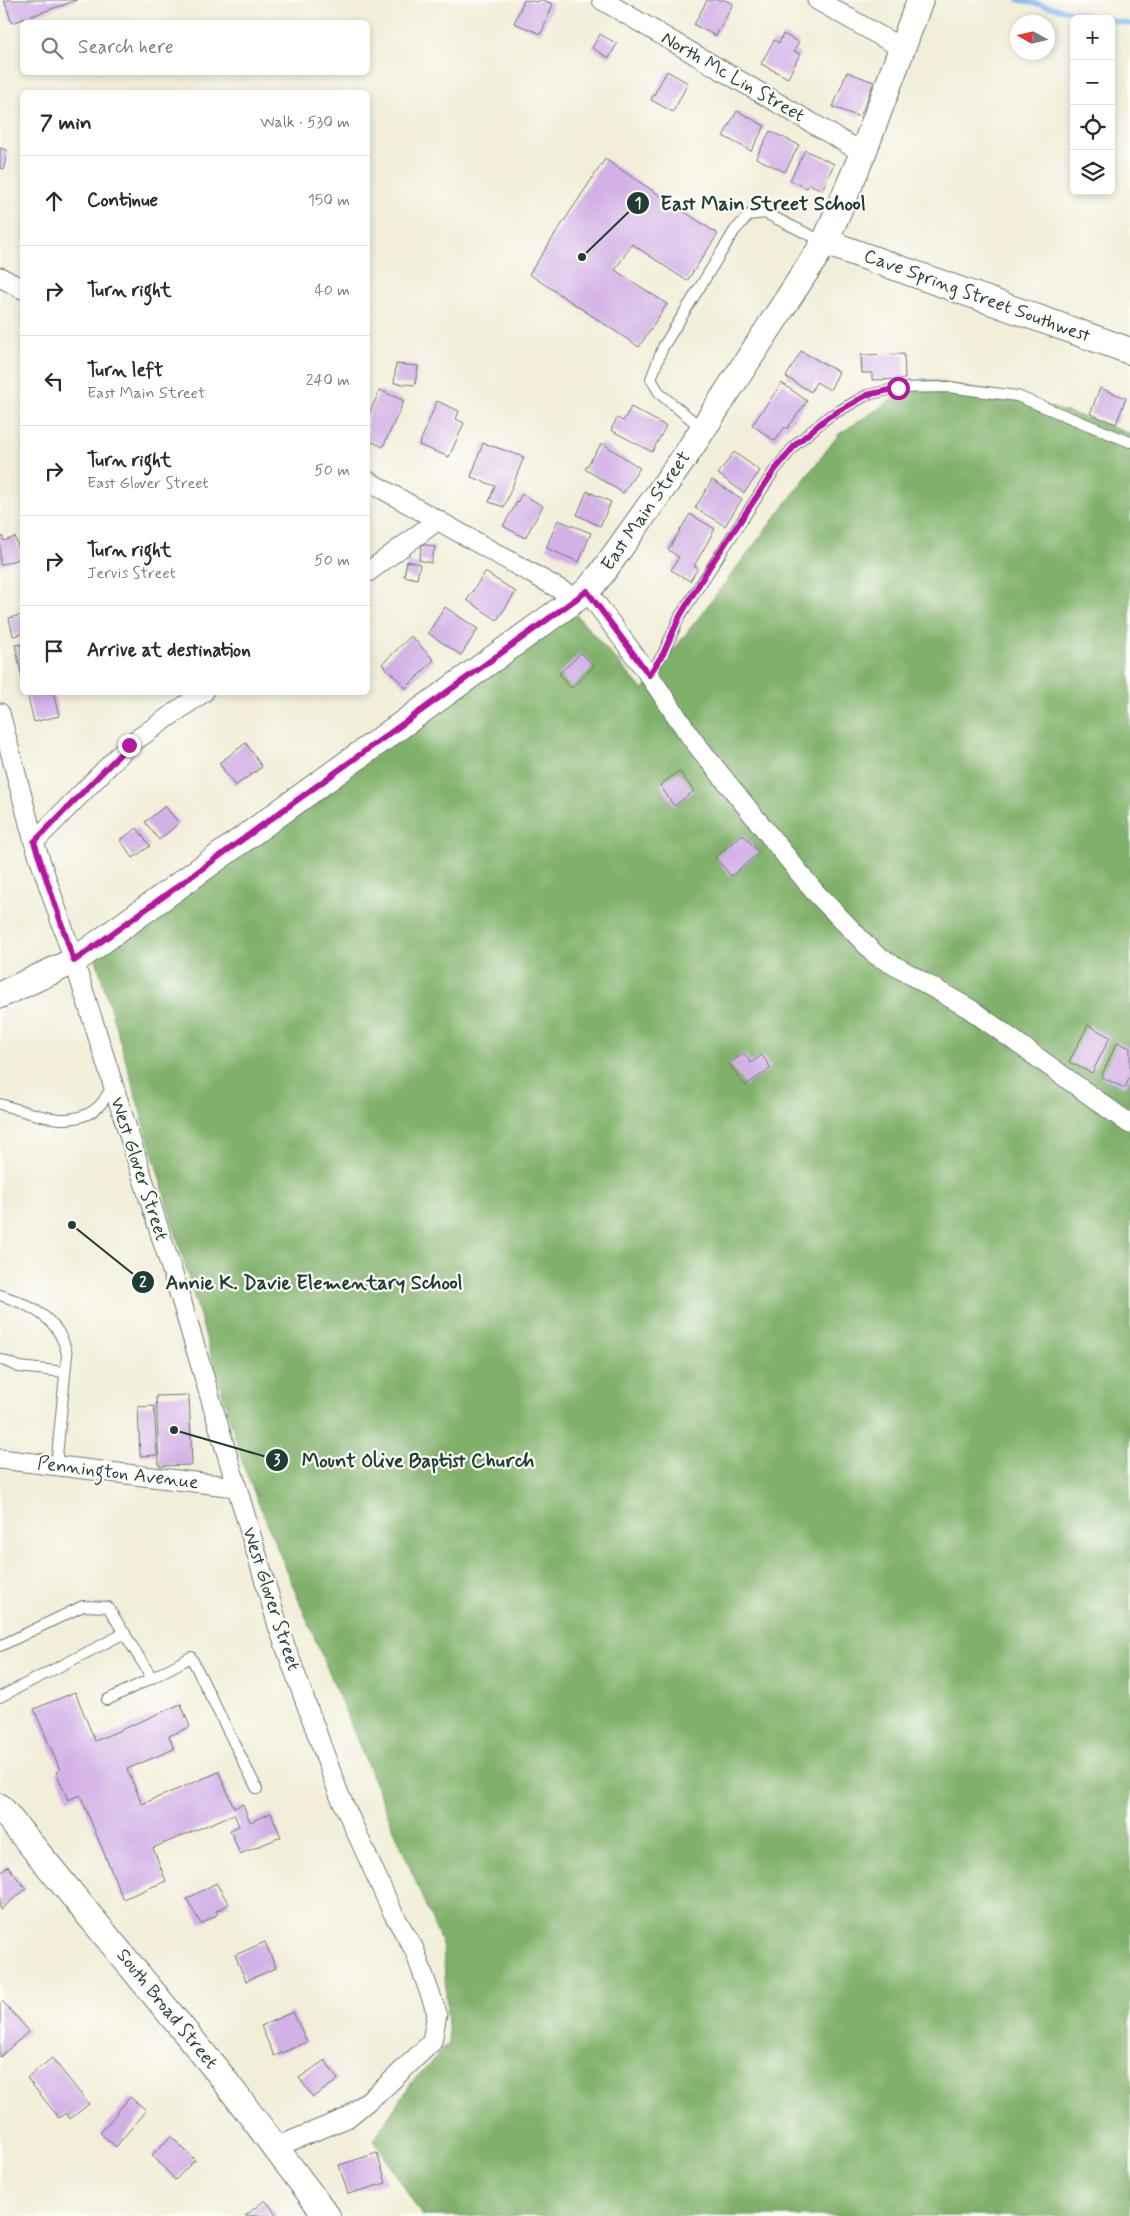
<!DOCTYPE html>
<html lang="en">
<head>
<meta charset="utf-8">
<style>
  :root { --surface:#fff; --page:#f2f2f3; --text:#2b2b33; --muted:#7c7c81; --line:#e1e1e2 }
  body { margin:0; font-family:Mynerve,sans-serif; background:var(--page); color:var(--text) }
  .controls { position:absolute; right:15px; top:15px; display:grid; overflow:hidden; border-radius:8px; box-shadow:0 2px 8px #0003 }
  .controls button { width:45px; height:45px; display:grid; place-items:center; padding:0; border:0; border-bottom:1px solid var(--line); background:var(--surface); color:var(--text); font:25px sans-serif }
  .compass { position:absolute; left:1010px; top:15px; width:45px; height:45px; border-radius:50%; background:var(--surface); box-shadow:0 2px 8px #0003; rotate:278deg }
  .stop { position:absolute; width:15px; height:15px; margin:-11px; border:4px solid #b5179e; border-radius:50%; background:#fff }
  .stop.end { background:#b5179e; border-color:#fff; box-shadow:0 1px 5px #0008 }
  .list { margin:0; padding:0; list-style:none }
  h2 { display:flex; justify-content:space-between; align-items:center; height:65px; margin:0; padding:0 20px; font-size:21px }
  h2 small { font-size:16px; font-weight:400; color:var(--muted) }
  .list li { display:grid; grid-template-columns:32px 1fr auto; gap:15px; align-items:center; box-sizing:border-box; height:90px; padding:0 20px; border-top:1px solid var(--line) }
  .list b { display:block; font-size:19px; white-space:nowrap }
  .list p { margin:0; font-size:16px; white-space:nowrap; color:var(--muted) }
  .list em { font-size:16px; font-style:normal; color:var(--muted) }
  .icon { flex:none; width:28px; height:28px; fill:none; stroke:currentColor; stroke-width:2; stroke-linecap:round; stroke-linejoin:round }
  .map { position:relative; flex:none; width:1130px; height:2216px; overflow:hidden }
  .search { position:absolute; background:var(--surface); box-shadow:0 2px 8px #0003; left:20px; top:20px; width:350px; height:55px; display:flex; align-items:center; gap:12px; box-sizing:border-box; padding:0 18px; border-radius:8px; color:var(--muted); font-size:19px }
  .panel { position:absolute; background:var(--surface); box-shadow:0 2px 8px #0003; left:20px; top:90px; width:350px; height:605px; border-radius:8px }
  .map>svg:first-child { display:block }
  .forest { fill:#80b16b; stroke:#507750 }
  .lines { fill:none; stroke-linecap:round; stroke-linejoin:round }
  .stream { stroke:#87b9f4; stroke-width:5 }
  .building { fill:#d3b1e7 }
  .lane-casing { stroke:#697b6e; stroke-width:12 }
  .street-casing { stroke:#697b6e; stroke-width:21 }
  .secondary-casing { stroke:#697b6e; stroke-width:28 }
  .lane { stroke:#fff; stroke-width:10 }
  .street { stroke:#fff; stroke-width:19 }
  .secondary { stroke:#fff; stroke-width:26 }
  .route { stroke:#b5179e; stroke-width:6 }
  .labels { text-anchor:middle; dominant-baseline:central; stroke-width:4.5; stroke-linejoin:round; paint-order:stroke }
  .street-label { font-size:19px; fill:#1f3d34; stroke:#fdfcf7 }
  .leader { fill:none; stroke:#1f3d34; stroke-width:2 }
  .callout-dot { fill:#1f3d34; stroke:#fdfcf7; stroke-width:2 }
  .mark-label { font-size:15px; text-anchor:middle; font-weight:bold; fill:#fff }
  .callout-label { font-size:20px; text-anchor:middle; font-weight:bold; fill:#1f3d34; stroke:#fdfcf7; stroke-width:4.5; stroke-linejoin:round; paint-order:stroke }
</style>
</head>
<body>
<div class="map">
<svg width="1130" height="2216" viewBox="0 0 1130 2216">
  <rect width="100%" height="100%" fill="#fdfcf7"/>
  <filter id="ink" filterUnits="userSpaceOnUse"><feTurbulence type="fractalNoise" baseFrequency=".02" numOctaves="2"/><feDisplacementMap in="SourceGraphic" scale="10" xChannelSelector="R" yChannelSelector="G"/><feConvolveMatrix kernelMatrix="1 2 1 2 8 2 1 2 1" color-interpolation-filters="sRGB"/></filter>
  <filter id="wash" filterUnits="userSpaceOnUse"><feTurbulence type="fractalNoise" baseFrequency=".0096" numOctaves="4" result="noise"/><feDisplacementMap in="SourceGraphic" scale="20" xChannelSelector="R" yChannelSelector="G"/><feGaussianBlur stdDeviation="1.12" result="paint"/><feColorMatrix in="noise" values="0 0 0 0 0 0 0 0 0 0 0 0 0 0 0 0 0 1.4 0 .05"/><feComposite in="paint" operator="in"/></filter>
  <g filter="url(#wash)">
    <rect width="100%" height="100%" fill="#f2eed9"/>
    <path class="forest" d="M923 379C993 392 1063 407 1130 434V2216H422L374 2139 412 2082 449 2043 443 1947 244 1468 94 952 571 609 643 690 839 434Z"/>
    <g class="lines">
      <path class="stream" d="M1019 0 1105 19
        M1111 20 1130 24"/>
    </g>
    <g id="blocks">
      <path class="building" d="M4 0H77L12 23Z
        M524 0 538 2 539 0H543L553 4 541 34 514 23Z
        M707 0H725L733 4 716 36 694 25Z
        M600 34 617 44 609 58 592 48Z
        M783 34 799 42 794 51 800 54 788 78 761 64 774 40 779 43Z
        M667 71 688 83 673 112 651 100Z
        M847 72 874 82 860 117 833 107Z
        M737 111 765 126 751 151 723 136Z
        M770 131 799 145 785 172 756 158Z
        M0 148 7 150 4 169 0 168Z
        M805 150 834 164 822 190 809 184 807 188 790 180Z
        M605 159 718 234 687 281 632 244 615 270 667 304 639 347 529 274Z
        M801 351 839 372 830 390 816 382 811 392 786 377Z
        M904 354 905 379 872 380V373H862L861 355Z
        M396 364 418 366 415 385 394 383Z
        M782 383 807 401 787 429 785 427 775 441 752 425Z
        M1100 388 1126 398 1116 424 1090 414Z
        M380 390 404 401 383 447 368 440V416Z
        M437 401 459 411 456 419 464 423 449 457 419 445Z
        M631 407 666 426 652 452 611 430 617 418 623 421Z
        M483 443 524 457 504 507 489 502 495 486 471 477Z
        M602 443 640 468 623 493 585 469Z
        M734 452 760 471 744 493 718 474Z
        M712 480 742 499 725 526 695 508Z
        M587 491 611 502 600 526 577 515Z
        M522 494 543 506 525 538 503 526Z
        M690 514 715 529 694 566 698 568 690 581 671 570 679 557 668 550Z
        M558 520 591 533 579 562 546 548Z
        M0 536H2L4 541 15 537 22 558 0 565Z
        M422 544 435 547 431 563 419 560Z
        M407 561 420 564 417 579 404 576Z
        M485 572 516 592 497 620 467 600Z
        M445 607 478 629 461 655 428 633Z
        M22 615V634L13 636 9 618Z
        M411 636 434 660 406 688 382 664Z
        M22 644V678L15 645Z
        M581 653 594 666 571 688 559 674Z
        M31 692H53L59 716 34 722 27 693Z
        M246 743 262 767 235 786 219 763Z
        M679 771 694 791 674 806 660 785Z
        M165 806 179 823 159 840 145 822Z
        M137 828 150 846 133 858 120 840Z
        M743 834 759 853 731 876 715 857Z
        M1088 1025 1110 1037 1092 1073 1069 1062Z
        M1117 1042 1130 1048V1076L1125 1088 1101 1077Z
        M744 1053 751 1063 762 1055 771 1068 745 1086 729 1064Z
        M189 1395 192 1465 159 1466 156 1396Z
        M154 1406 157 1455 140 1456 138 1407Z
        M75 1692 95 1741 181 1704 190 1727 169 1736 174 1749 127 1769 142 1804 219 1772 234 1808 243 1804 250 1822 271 1813 281 1837 240 1854 230 1830 239 1826 234 1814 153 1848 166 1881 123 1899 80 1795 68 1800 56 1772 60 1770 34 1709Z
        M8 1866 26 1889 0 1910V1873Z
        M216 1883 229 1904 216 1911 218 1914 201 1924 187 1899Z
        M265 1942 276 1968 246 1981 235 1955Z
        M2 2001 29 2031 0 2057V2003Z
        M293 2012 307 2042 274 2056 261 2026Z
        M52 2058 89 2104 70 2119 66 2113 59 2118 27 2078Z
        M325 2060 338 2080 313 2097 299 2078Z
        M130 2097 146 2110 116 2147 100 2133Z
        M171 2136 195 2160 175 2180 152 2155Z
        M377 2153 386 2183 348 2194 339 2165Z
        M265 2200 278 2216H245Z"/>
    </g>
  </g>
  <g filter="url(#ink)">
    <use href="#blocks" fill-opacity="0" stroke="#697b6e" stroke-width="1"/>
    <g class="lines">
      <g class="lane-casing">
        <path id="lane" d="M702 428 660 394 651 379 663 347 735 230 749 215 765 213 824 242
          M649 675 663 654 680 616 774 471 796 444 828 417 867 395 898 388 948 387 1017 396 1130 442
          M0 1104C30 1113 74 1132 100 1105 105 1100 109 1091 113 1085
          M0 1295C32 1305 61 1320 67 1355L56 1466
          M0 1359 19 1367 65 1372
          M0 1646 83 1606 108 1607 152 1678 191 1657 257 1789
          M0 1697 125 1633
          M107 1700 152 1678"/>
      </g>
      <g class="street-casing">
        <path id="street" d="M602 0 863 153
          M817 0 903 49
          M0 277 22 289
          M368 481 577 599
          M368 572 438 520
          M587 591 649 675 692 739 814 891 876 955 970 1009 1130 1124
          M0 713 34 842 74 961 180 1296 279 1629 339 1794 393 1913 414 1949 437 2013 432 2042 385 2087 347 2118 276 2147
          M34 842 129 745 204 692
          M0 1459 236 1487"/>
      </g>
      <g class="secondary-casing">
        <path id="secondary" d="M825 242 1130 351
          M0 995 74 961 587 591 602 573 684 458 825 242 863 153 920 0
          M0 1807 219 2073 327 2216"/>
      </g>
      <use href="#lane" class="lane"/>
      <use href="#street" class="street"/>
      <use href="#secondary" class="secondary"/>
    </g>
  </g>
  <g class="lines" filter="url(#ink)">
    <path class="route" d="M129 745 34 842 74 961 587 591 649 675 663 654 680 616 710 566 774 471 796 444 828 417 867 395 898 388"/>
  </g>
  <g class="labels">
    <g class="street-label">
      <text transform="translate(733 77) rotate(30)">North Mc Lin Street</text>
      <text transform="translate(977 296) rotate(20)">Cave Spring Street Southwest</text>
      <text transform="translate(646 511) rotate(-55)">East Main Street</text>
      <text transform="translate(139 1169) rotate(72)">West Glover Street</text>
      <text transform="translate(118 1473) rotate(7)">Pennington Avenue</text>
      <text transform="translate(271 1599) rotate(72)">West Glover Street</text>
      <text transform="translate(167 2009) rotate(51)">South Broad Street</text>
    </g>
  </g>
  <path class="leader" d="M582 257L638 203M72 1225L143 1282M174 1430L277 1460"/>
  <g class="callout-dot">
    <circle cx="582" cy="257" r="5"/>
    <circle cx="72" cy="1225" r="5"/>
    <circle cx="174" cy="1430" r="5"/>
    <circle cx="638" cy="203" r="12"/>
    <circle cx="143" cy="1282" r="12"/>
    <circle cx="277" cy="1460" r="12"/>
  </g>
  <g class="mark-label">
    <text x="638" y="208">1</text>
    <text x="143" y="1287">2</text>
    <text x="277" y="1465">3</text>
  </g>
  <g class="callout-label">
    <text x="763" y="210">East Main Street School</text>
    <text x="314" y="1289">Annie K. Davie Elementary School</text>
    <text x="418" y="1467">Mount Olive Baptist Church</text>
  </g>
</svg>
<div class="controls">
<button>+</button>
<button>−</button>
<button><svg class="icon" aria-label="locate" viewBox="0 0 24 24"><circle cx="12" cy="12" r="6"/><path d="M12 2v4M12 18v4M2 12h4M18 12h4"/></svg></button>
<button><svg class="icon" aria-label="layers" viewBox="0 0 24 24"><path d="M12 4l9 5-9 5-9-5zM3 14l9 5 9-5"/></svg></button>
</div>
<svg class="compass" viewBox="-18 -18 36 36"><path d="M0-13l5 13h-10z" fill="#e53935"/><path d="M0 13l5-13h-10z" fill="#7c7c81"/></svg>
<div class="stop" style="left:898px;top:388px"></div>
<div class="stop end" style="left:129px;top:745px"></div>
<div class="search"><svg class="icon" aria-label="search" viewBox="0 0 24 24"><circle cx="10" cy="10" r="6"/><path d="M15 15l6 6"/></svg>Search here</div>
<section class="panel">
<h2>7 min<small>Walk · 530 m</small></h2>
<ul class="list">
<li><svg class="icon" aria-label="ahead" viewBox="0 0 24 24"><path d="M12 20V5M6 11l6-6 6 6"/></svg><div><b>Continue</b></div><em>150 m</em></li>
<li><svg class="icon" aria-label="right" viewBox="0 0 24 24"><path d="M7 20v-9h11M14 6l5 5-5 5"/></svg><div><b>Turn right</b></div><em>40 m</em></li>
<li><svg class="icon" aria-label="left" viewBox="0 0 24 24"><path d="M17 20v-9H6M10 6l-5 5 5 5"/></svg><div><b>Turn left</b><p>East Main Street</p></div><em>240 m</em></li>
<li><svg class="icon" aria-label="right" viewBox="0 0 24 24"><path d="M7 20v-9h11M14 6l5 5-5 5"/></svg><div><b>Turn right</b><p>East Glover Street</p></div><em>50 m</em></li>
<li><svg class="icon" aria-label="right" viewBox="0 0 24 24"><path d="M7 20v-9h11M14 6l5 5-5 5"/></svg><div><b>Turn right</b><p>Jervis Street</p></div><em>50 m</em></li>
<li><svg class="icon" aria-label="arrive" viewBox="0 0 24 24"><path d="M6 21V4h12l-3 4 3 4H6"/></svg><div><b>Arrive at destination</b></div></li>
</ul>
</section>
</div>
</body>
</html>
